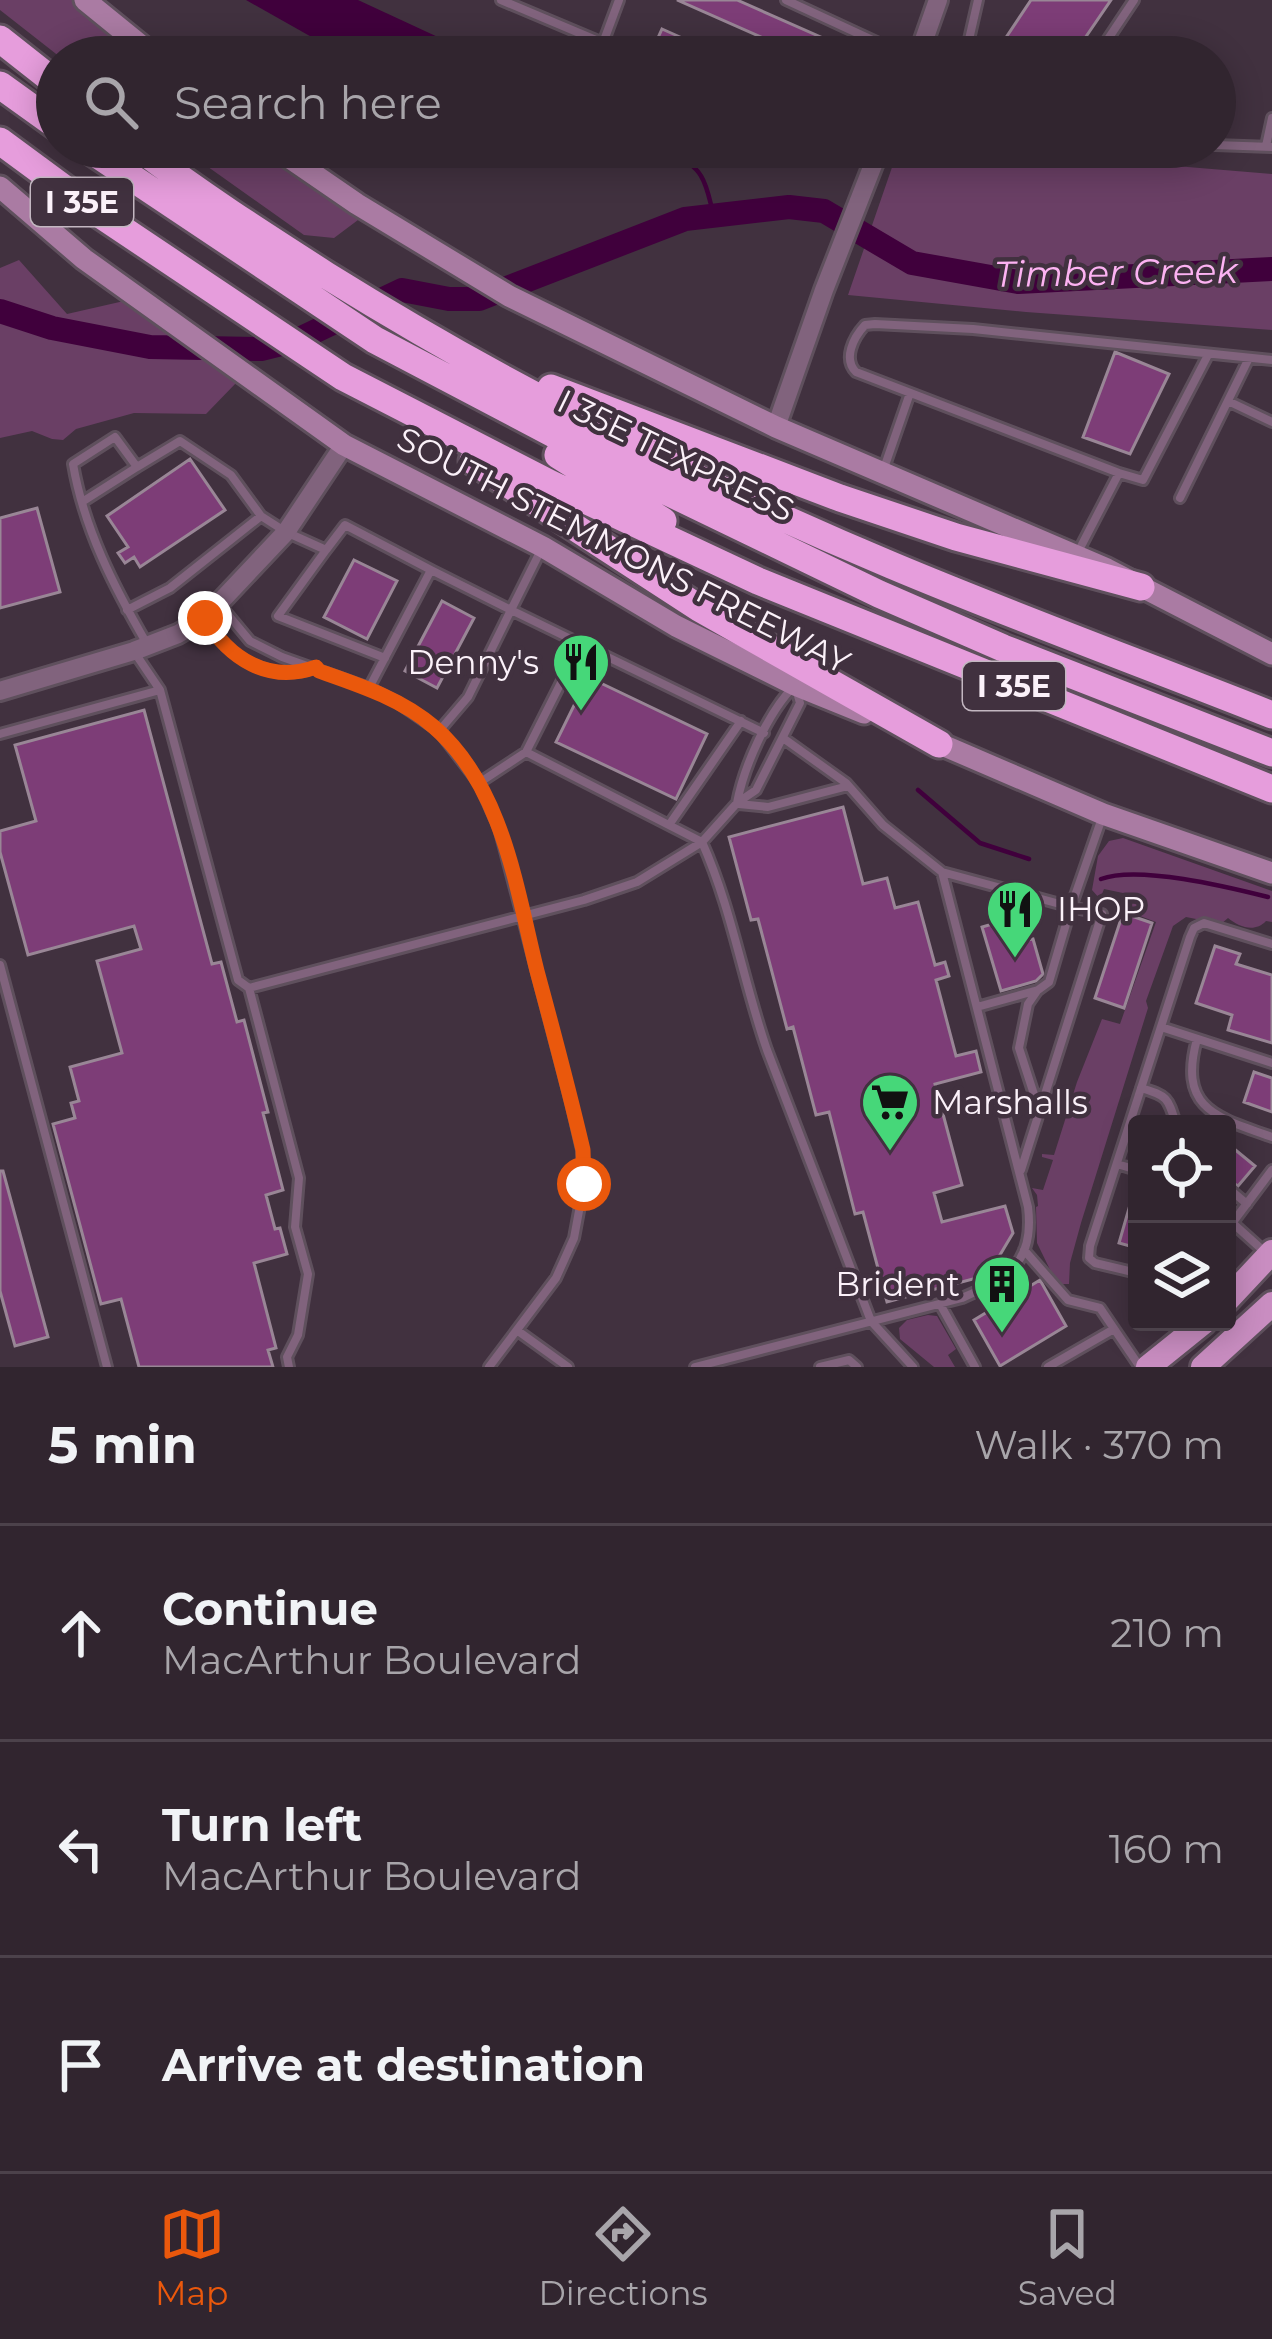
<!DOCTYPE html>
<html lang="en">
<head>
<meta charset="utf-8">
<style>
  :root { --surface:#31252f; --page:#3d313b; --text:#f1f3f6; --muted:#a8a5aa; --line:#4c424b; --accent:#ea580c }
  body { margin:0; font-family:Montserrat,sans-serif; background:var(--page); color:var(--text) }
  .controls { position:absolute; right:36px; bottom:36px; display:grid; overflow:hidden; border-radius:12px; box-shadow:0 6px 30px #0003 }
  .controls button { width:108px; height:108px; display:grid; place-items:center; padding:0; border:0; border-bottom:3px solid var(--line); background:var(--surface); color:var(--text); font:60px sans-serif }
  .stop { position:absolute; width:36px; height:36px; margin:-27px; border:9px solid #ea580c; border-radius:50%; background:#fff }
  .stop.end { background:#ea580c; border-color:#fff; box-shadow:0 3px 12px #0008 }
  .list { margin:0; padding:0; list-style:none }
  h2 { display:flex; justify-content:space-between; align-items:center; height:156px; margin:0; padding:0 48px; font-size:51px }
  h2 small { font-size:39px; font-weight:400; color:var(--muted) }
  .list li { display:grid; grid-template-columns:78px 1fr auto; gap:36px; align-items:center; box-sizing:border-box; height:216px; padding:0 48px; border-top:3px solid var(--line) }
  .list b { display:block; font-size:45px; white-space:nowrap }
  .list p { margin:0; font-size:39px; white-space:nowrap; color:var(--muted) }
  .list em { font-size:39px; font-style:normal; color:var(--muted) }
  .icon { flex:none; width:66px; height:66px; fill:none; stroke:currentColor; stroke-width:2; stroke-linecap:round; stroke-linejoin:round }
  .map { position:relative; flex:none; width:1272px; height:1367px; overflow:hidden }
  .search { position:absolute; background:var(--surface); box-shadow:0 6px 30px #0003; left:36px; right:36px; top:36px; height:132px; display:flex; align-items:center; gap:30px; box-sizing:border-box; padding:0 42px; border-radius:66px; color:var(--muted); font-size:45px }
  .sheet { height:804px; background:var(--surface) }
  nav { display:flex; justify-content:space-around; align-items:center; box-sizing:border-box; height:168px; border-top:3px solid var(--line); background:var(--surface); font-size:33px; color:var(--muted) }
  nav a { display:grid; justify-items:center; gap:6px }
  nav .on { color:var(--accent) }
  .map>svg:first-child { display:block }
  .green { fill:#6a3f65 }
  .water { fill:#40003c }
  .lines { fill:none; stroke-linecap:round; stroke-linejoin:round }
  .stream { stroke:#40003c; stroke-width:4.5 }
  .river { stroke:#40003c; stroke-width:24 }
  .building { fill:#7d3d77; stroke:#998696; stroke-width:3 }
  .service-casing { stroke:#5f505d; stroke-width:14 }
  .tertiary-casing { stroke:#5f505d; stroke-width:24 }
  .secondary-casing { stroke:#5f505d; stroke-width:27 }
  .primary-casing { stroke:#5f505d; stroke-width:30 }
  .motorway-casing { stroke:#5f505d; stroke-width:33 }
  .service { stroke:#81637d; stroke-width:8 }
  .tertiary { stroke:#81637d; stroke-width:18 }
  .secondary { stroke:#aa7ba3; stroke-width:21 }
  .primary { stroke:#c98dc1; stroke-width:24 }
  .motorway { stroke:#e69ddc; stroke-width:27 }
  .route { stroke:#ea580c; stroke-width:15 }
  .labels { text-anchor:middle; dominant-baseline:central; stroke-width:9; stroke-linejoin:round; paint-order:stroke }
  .shield { fill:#41313f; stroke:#c3b7c1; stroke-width:3 }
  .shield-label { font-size:30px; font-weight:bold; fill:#fbf1f9 }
  .street-label { font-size:33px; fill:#fbf1f9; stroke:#41313f }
  .poi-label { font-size:33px; fill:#fbf1f9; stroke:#41313f; text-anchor:end }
  .water-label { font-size:36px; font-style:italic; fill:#fcb2f2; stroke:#41313f }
</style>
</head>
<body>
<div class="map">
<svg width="1272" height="1367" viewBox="0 0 1272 1367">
  <rect width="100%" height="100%" fill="#41313f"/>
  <path class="green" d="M0 0H77L150 57H60L0 10Z
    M180 147H265L358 220 334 238 304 235Z
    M899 147 1031 154 1272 174V330L1026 312 848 295Z
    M19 260 67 314 124 301 237 382 206 414 134 413 76 429 63 440 52 439 32 431 0 438V268Z
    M1123 838 1272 891V922L1266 921C1255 933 1239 927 1228 918L1221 924 1186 917 1173 926 1146 1001 1148 1008 1081 1223 1070 1263 1069 1284H1057L1037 1243 1036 1207 1038 1206 1037 1195 1032 1188 1043 1190 1053 1160 1042 1157V1154L1054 1155 1077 1082 1102 1019 1120 1024 1156 922 1124 910 1126 904 1123 901V893L1104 889 1100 899 1092 890 1098 856 1109 841Z
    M928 1315 937 1316 956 1349 948 1355 955 1367H934L900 1339 899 1328 907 1320Z"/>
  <path class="water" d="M246 0H358L481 57H347Z"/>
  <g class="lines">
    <path class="stream" d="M673 147C680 160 694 163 701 176 708 187 710 203 714 216
      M918 790 980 843 1029 859
      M1101 879C1138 865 1228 887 1268 897"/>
    <path class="river" d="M0 311 52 328 150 347 261 349 297 340 402 290 449 299H479L685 219 789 207 824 211 912 263 1018 282 1272 269"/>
  </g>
  <path class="building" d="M677 0H737L841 46 836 57H806Z
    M1031 0H1111L1072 57H993Z
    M662 29 725 57H666L652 51Z
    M1115 352 1169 374 1130 454 1083 437Z
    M190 459 225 510 140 567 134 557 125 563 118 553 128 547 107 516Z
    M37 508 60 592 0 608V518Z
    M354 560 397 581 367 639 324 617Z
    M442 601 474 618 437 688 405 671Z
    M588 677 707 734 676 799 556 742Z
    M144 710 212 964 221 962 237 1022 244 1020 268 1112 263 1113 283 1190 266 1195 275 1229 280 1228 287 1254 254 1263 276 1348 268 1350 273 1367H139L121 1299 101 1304 53 1124 75 1118 71 1103 79 1101 70 1067 122 1053 97 961 141 949 134 926 28 955 0 852V831L36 821 15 745Z
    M843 807 863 884 887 878 895 908 918 902 935 965 945 962 949 976 936 980 956 1056 976 1051 981 1072 935 1084 962 1185 934 1193 942 1222 1005 1206 1013 1233 988 1275 887 1302 863 1212 855 1214 829 1112 816 1115 793 1027 787 1029 758 919 751 920 729 837Z
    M1123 913 1152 923 1124 1008 1095 998Z
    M1020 916 1027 940 1033 939 1043 974 1036 981 1001 991 982 927Z
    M1215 946 1240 954 1236 964 1272 975V1043L1228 1030 1232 1015 1196 1003Z
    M1254 1072 1272 1078V1112L1244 1102Z
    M1227 1143 1255 1166 1238 1186 1227 1179Z
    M0 1171H3L48 1337 15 1346 0 1291Z
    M1134 1191 1137 1192V1248L1119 1243Z
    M1040 1280 1066 1326 1000 1366 974 1320Z"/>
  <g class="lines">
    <g class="service-casing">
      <path id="service" d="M501 0 603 43
        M619 0 603 43 635 57
        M786 0 909 57
        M846 57 847 55
        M965 57 978 0
        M1096 57 1134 0
        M1215 145 1272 147
        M1266 146 1272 118
        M1208 355 1143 480 1119 473 856 372C843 359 853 338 865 325L875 324 973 329 1272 360
        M1230 402 1272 422
        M883 471 910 393
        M1180 498 1249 358
        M82 502 137 467
        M542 548 511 610 764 733
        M326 550 278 616 385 658
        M1077 554 1119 473
        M220 605 250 641 282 657 369 688 397 702 439 731 479 783 499 828 571 1102 582 1150 584 1184 574 1238 556 1278 489 1367
        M127 610 170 588 261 516
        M206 621C229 659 271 683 314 668
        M147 644C114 587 84 529 73 464L115 437 137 467 180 441 231 475 261 516 286 532 326 550 345 525 431 570
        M135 653 160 690 238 980 249 988 299 1178 295 1227 308 1274 298 1335 287 1357 289 1367
        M369 688 431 570 511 610 468 697 439 731
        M0 734 160 690
        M526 752 702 842C732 909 743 981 767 1050L871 1321 913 1367
        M479 783 526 752 581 643
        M739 804 768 807 848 786
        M669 825 741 721
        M942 872 1071 907 1103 815
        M0 965 107 1367
        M249 988 584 900 637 882 702 842 737 803 756 790 800 703 795 685C768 712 744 766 737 803
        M1037 991 1028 1004 1019 1048 1040 1113
        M977 1007 1038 990 1049 982 1071 907 1102 914 1021 1170
        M1161 1027 1272 1063
        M1197 1039C1178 1109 1216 1117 1272 1137
        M1141 1088C1168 1096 1168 1098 1176 1124
        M1117 1164 1137 1170
        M1227 1187 1247 1204
        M1227 1218 1267 1254
        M1227 1230 1272 1170
        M1024 1250 1068 1300 1100 1308 1140 1367
        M1137 1273 1095 1263 1089 1258 1090 1246 1190 937 1194 928 1204 923 1272 944
        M940 1304 975 1367
        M518 1331 568 1367
        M695 1367 962 1298C1007 1278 1035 1264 1028 1207L942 872 883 825 846 783 783 738
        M820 1367 849 1360 857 1367
        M1048 1367 1114 1329"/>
    </g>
    <g class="tertiary-casing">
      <path id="tertiary" d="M918 57 938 0
        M776 427 824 290 880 147
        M0 691 134 651 178 634 205 618 286 532 344 445"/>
    </g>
    <g class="secondary-casing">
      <path id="secondary" d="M85 0 155 57
        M274 147 357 204 509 296 776 427 1107 569 1272 654
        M0 187 84 259 344 445 543 547 676 626 795 685 864 713
        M926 738 1103 814 1272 873"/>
    </g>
    <g class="primary-casing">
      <path id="primary" d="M1227 1300 1272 1252
        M1148 1367 1204 1322
        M1203 1367 1272 1304"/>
    </g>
    <g class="motorway-casing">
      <path id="motorway" d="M0 39 57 84
        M0 85 57 126
        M0 141 95 211 343 377 551 484 758 581 1272 789
        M86 147 375 340 620 469 879 594 1003 648 1272 753
        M138 147C198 193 262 234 326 275 506 387 696 483 891 565 1017 618 1146 665 1272 715
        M551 388 840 498 956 537 1141 587
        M558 455 663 521
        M473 461 699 608 939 744"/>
    </g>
    <use href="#service" class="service"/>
    <use href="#tertiary" class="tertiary"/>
    <use href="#secondary" class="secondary"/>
    <use href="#primary" class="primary"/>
    <use href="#motorway" class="motorway"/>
  </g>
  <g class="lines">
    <path class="route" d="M205 618C229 659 269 684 316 667L319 671C359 685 402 699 434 727 503 787 516 887 537 971 553 1030 569 1090 583 1150L584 1184"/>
  </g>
  <defs>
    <g id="restaurant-pin" transform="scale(3)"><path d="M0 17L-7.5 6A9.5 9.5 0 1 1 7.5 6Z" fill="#46d779" stroke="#41313f"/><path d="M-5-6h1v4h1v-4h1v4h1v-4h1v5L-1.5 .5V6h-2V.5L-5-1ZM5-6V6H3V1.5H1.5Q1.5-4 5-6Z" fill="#111"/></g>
    <g id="supermarket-pin" transform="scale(3)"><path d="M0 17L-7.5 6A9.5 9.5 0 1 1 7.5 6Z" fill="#46d779" stroke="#41313f"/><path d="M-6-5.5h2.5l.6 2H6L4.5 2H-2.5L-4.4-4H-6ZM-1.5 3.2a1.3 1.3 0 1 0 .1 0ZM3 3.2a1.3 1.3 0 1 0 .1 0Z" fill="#111"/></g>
    <g id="building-pin" transform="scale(3)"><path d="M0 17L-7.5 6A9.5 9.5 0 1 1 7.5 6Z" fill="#46d779" stroke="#41313f"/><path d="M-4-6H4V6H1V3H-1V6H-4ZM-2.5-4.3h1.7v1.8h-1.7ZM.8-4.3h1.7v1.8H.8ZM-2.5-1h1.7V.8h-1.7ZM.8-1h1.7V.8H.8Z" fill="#111"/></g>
  </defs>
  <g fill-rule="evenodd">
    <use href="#restaurant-pin" x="581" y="662"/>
    <use href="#restaurant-pin" x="1015" y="909"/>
    <use href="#supermarket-pin" x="890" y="1102"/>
    <use href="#building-pin" x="1002" y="1284"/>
  </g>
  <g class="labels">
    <g class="shield">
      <rect x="31" y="178" width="102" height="48" rx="9"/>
      <rect x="963" y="662" width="102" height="48" rx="9"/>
    </g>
    <g class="shield-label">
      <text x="82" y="202">I 35E</text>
      <text x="1014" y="686">I 35E</text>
    </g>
    <g class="street-label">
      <text transform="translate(676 455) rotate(26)">I 35E TEXPRESS</text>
      <text transform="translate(624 550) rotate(27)">SOUTH STEMMONS FREEWAY</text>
    </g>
    <g class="poi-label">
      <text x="539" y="662">Denny's</text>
      <text x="1057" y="909" text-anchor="start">IHOP</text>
      <text x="932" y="1102" text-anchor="start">Marshalls</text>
      <text x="960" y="1284">Brident</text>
    </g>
    <g class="water-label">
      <text transform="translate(1116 272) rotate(-1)">Timber Creek</text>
    </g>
  </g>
</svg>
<div class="controls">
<button><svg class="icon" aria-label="locate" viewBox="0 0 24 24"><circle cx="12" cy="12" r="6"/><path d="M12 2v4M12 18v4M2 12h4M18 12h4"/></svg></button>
<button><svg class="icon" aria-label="layers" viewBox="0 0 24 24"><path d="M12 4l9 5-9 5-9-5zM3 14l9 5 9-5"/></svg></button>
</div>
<div class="stop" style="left:584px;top:1184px"></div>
<div class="stop end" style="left:205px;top:618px"></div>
<div class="search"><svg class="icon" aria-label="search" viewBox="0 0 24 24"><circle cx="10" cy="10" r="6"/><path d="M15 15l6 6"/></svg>Search here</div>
</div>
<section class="sheet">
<h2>5 min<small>Walk · 370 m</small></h2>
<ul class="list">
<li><svg class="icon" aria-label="ahead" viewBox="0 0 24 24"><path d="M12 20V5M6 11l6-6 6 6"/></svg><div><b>Continue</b><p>MacArthur Boulevard</p></div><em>210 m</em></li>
<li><svg class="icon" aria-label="left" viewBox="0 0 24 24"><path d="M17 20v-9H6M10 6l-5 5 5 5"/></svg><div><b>Turn left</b><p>MacArthur Boulevard</p></div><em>160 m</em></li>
<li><svg class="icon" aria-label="arrive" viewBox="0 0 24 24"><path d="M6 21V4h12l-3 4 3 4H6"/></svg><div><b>Arrive at destination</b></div></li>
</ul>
</section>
<nav>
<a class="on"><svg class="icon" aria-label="map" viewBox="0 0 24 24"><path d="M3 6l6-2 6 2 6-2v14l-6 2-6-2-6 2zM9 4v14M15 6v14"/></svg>Map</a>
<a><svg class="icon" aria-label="directions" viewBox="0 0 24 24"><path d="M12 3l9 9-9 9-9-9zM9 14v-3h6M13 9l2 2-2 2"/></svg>Directions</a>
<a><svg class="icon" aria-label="saved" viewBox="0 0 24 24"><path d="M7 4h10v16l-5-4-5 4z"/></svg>Saved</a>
</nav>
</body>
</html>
